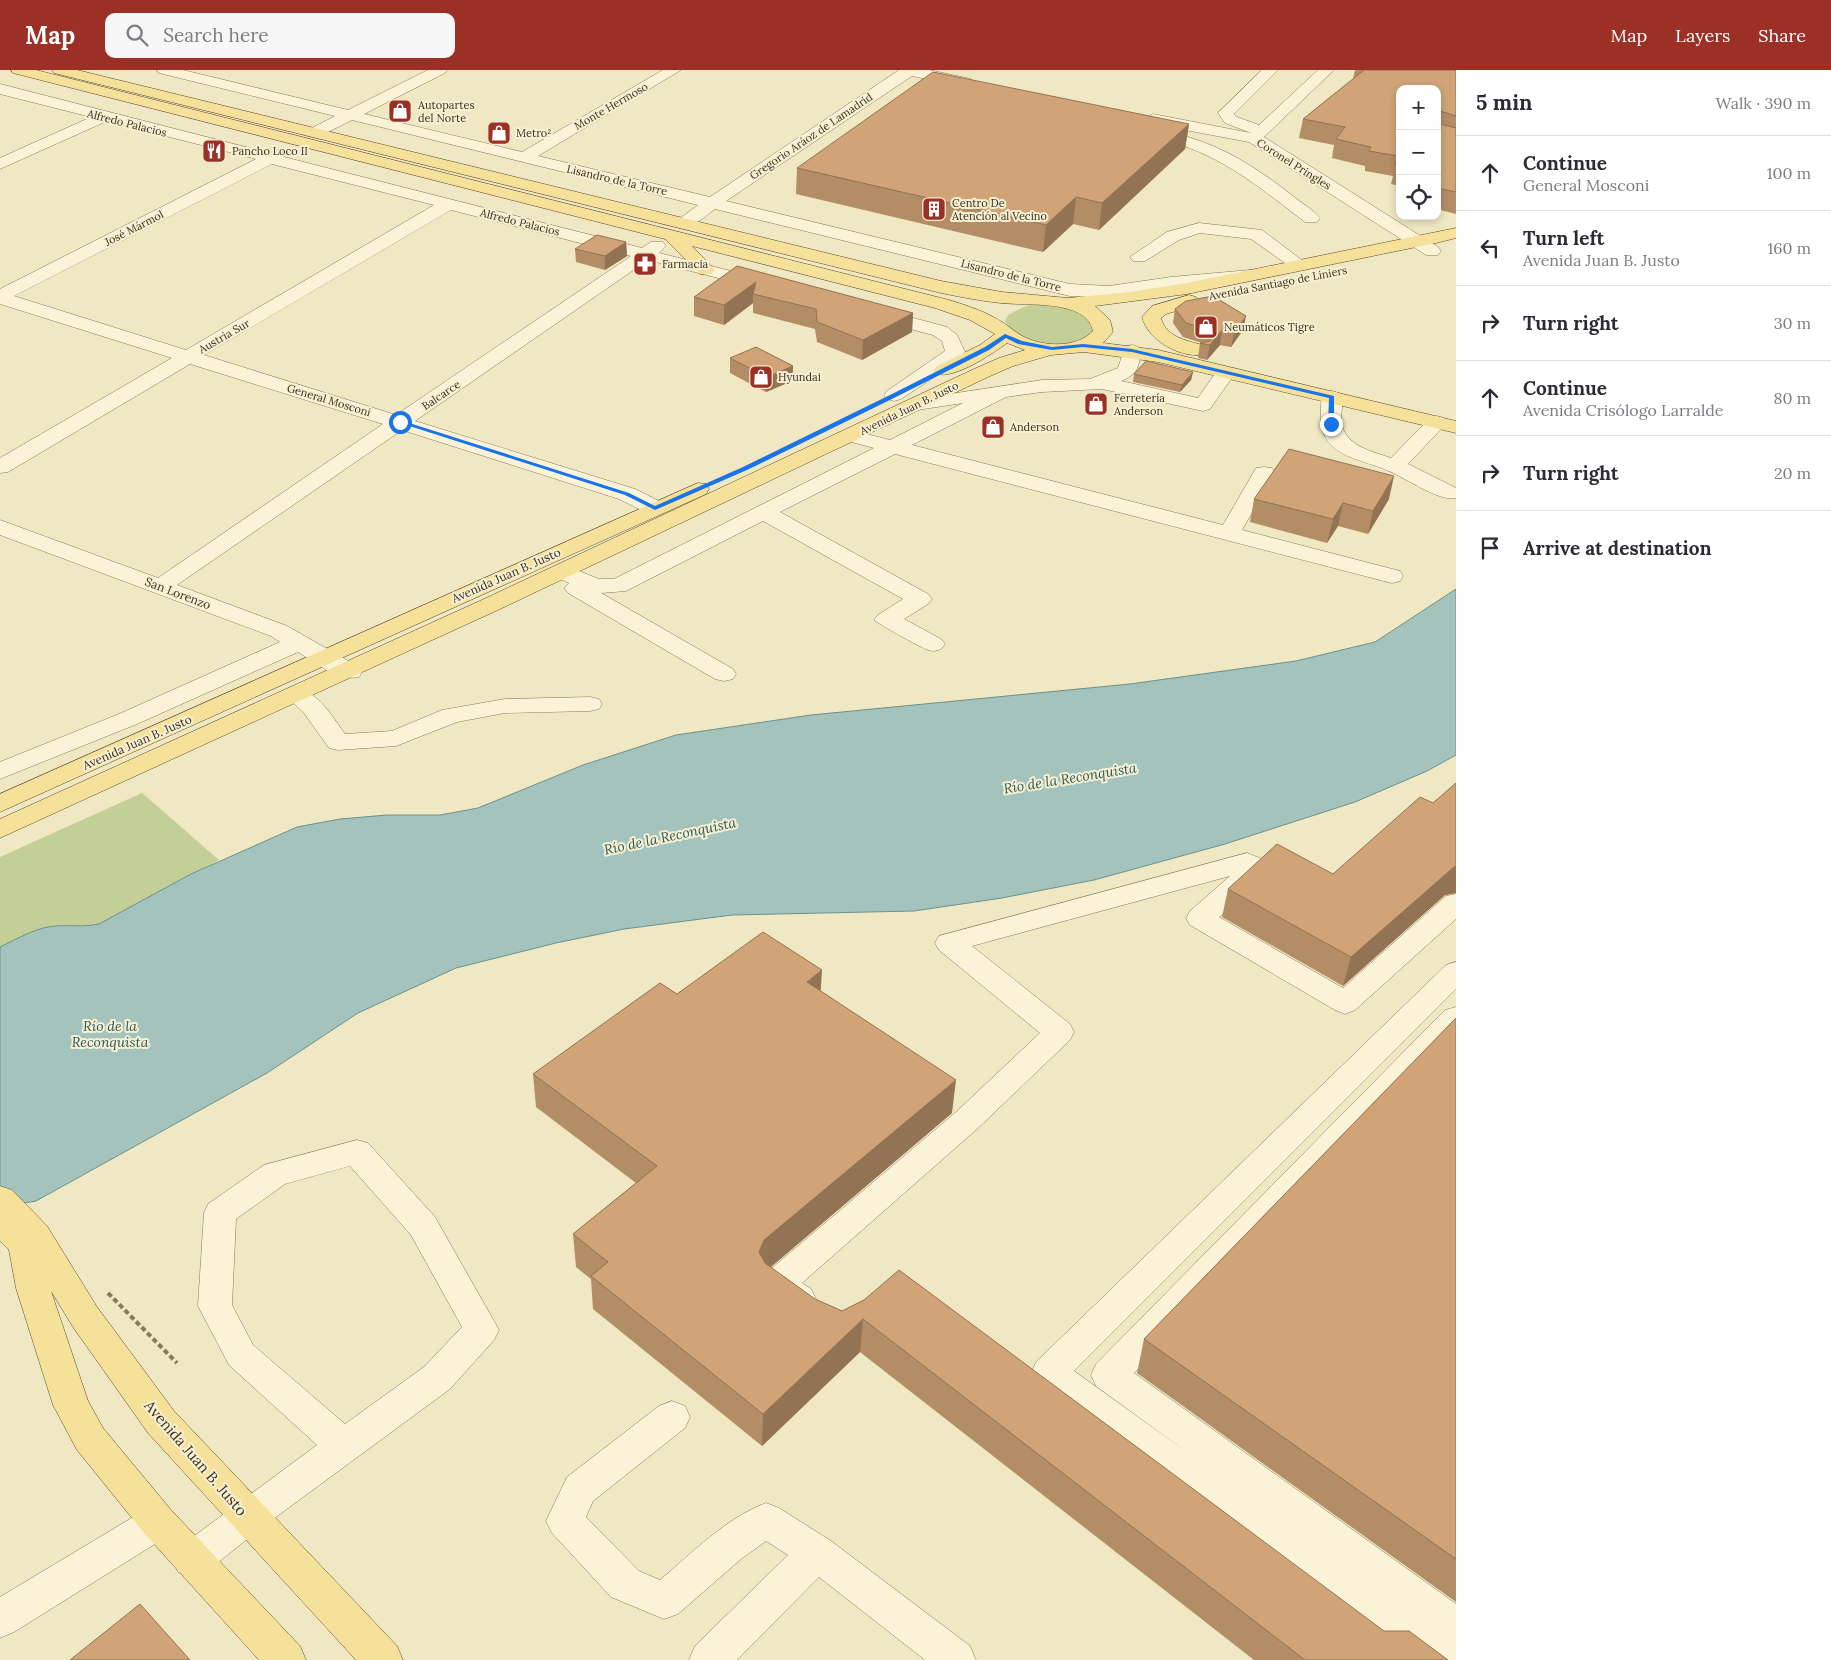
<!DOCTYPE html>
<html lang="en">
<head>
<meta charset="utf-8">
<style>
  :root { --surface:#fff; --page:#f7f7f7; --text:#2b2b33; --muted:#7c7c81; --line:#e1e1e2; --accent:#9d3026 }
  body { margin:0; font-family:Lora,serif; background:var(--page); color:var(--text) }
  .controls { position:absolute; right:15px; top:15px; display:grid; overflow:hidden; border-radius:10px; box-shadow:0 2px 8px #0003 }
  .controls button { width:45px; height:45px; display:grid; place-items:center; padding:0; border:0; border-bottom:1px solid var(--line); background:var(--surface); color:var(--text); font:25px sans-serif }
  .stop { position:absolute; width:15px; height:15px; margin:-11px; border:4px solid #1a73e8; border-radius:50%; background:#fff }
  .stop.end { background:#1a73e8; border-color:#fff; box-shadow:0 1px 5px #0008 }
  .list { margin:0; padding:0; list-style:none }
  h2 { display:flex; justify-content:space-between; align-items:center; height:65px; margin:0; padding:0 20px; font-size:21px }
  h2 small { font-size:16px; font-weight:400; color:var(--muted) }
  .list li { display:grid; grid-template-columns:32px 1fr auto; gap:15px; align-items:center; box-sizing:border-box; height:75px; padding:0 20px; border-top:1px solid var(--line) }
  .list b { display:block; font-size:19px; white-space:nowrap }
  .list p { margin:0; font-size:16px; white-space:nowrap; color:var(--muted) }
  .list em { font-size:16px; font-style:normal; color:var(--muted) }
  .icon { flex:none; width:28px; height:28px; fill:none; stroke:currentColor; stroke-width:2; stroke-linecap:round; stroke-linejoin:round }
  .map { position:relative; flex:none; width:1456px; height:1590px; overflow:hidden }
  header { display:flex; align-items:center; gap:30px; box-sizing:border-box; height:70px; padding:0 25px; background:var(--accent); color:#fff }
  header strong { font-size:24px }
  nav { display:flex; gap:28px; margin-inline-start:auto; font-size:18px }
  .search { width:350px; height:45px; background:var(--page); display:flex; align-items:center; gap:12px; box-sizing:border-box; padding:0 18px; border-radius:10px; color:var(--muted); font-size:19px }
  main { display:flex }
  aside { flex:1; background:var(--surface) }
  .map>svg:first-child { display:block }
  .green { fill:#c3cf96 }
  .water { fill:#a5c3bd; stroke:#6b918b }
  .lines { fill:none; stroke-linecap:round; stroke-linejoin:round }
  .minor-casing { stroke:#8b7859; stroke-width:1 }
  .major-casing { stroke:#59452d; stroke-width:1 }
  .path { stroke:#8b7859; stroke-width:4; stroke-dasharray:5 3; stroke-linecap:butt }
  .minor { fill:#faf3d7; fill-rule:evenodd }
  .major { fill:#f5e199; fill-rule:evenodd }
  .wall { fill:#b38d66 }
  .shaded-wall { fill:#927353 }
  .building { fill:#d0a477; stroke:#927353 }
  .route { fill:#1a73e8 }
  .labels { text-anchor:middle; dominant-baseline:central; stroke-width:4; stroke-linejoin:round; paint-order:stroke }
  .far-poi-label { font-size:11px; fill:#3a2e1e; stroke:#f7f0d3; text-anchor:start }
  .far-street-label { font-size:11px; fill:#3a2e1e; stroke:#f7f0d3 }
  .street-label { font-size:12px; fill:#3a2e1e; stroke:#f7f0d3 }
  .water-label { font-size:14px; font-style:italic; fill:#2c595b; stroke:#f7f0d3 }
  .near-street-label { font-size:15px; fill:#3a2e1e; stroke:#f7f0d3 }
</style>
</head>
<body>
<header>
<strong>Map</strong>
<div class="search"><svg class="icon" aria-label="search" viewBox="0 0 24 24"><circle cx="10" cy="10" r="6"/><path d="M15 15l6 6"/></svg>Search here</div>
<nav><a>Map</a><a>Layers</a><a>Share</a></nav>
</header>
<main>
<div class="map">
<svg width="1456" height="1590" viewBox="0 0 1456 1590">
  <rect width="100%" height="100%" fill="#f0e7c3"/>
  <path class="green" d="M1040 234 1068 237 1089 247 1094 260C1080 278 1043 278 1023 269 1018 266 1012 261 1007 257L1005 251 1008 245 1026 236Z
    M142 723 219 790 99 854C84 857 71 855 55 856 37 857 17 869 0 877V787Z"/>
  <path class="water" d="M1456 519V685L1427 701 1355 732 1225 774 1094 810 1002 828 914 841 732 845 624 859 556 873 456 898 358 943 267 1003 36 1131 0 1137V877C17 869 37 857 55 856 71 855 84 857 99 854L191 804 297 757 340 749 387 745H440L478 738 583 695 676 665 811 645 1130 614 1296 591 1375 572Z"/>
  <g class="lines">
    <g class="minor-casing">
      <path id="minor" d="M157 0H183L348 40 428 0H447L445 3 364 44 522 82 663 0H681L538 86 710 127 899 0H929L971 9 974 12 966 17 912 6 726 131 1070 214 1109 216 1171 207 1250 200 1256 201 1259 205 1256 209 1250 210 1171 217 1109 228 1070 226 715 139C704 147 691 160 677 157L674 153 698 135 352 50 320 66H308L306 63 308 60 335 46 159 3Z
        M1262 0H1278L1234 44 1237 47 1259 55 1318 0H1334L1264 67 1438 177 1441 181 1438 185H1426L1249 72 1153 54 1145 49 1153 44 1251 63 1225 53 1218 43Z
        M0 14 269 83 277 80 283 82 284 87 642 178 651 172H663L666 176 659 183 767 210 770 214 767 218 761 219 648 190 415 351 635 419 663 433 666 438 663 443C647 446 633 435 619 429L402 360 177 515 287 556 359 597 362 602 359 607C338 612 315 592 298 582L137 654 0 709V692L119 644 280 572 271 566 0 465V450L158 508 383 354 190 294 8 402 0 403V388L172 288 0 234V219L256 89 107 51 0 99V88L91 47 0 24ZM272 94 434 135 186 280 14 226ZM451 140 631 186 396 345 204 285Z
        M1177 64C1222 75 1257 98 1293 126 1301 133 1313 139 1320 148L1317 152H1305C1263 120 1223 86 1171 72L1169 69 1171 66Z
        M1199 153 1262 160 1307 194 1304 198H1292L1251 169 1200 163 1179 170 1145 191H1133L1130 187 1167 162Z
        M876 238 947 257 957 265 965 282 957 292 901 329 894 331 887 329 884 325 887 321 945 281 942 271 933 265 869 248 867 244 869 240Z
        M1132 275 1139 277 1142 281C1137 299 1139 303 1121 311L1198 328 1219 298H1233L1236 302 1210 339 1203 341 1102 319 1042 322 1006 327 912 375 1223 455 1256 398 1264 397 1272 398 1275 403 1242 460 1400 501 1403 506 1400 511 1392 513 1384 511 895 384 780 442 928 524 932 529 928 534 904 549 941 569 945 574 941 579C936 581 932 582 926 579 920 577 877 553 874 550L878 545 903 529 763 451 626 521 601 523 733 599 736 604 733 609 724 611 715 609 568 523 564 518 569 513 556 507 553 502 556 497 564 495 599 509H614L874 378 844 370 841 366 844 362 851 360 890 370 963 333 917 340 910 338 907 334 910 330 1042 310 1090 309 1118 298 1125 277Z
        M1332 321 1339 323C1344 329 1342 338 1341 346 1341 375 1368 380 1391 388L1430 348 1437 346 1444 348 1447 352 1444 356 1408 394 1456 418V428C1439 432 1406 408 1389 401 1360 388 1319 387 1321 345 1321 337 1320 329 1325 323Z
        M297 618C319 623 332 646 345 664L392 661 442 640 505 629 590 627 599 629 602 634 599 639 590 641 505 643 457 652 396 676 338 680 329 678 304 643 285 625 288 620Z
        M1247 783 1267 791 1271 797 1267 803 1219 847 1343 918 1446 826 1456 824V849L1355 940 1345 944 1335 940 1190 855 1186 848 1190 841 1230 806 972 876 1070 954 1074 962 1070 970 977 1059 802 1213 811 1219 816 1229 811 1239C808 1240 803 1243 799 1243 784 1243 766 1226 760 1214L765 1204 955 1043 1040 963 939 880 935 873 939 866Z
        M1456 892V919L1074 1301 1191 1385 1096 1316 1091 1305 1096 1294 1445 940 1456 937V967L1134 1303 1456 1534V1590H1411L1036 1314 1031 1303 1036 1292 1446 895Z
        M357 1070 368 1073 435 1147 499 1260 494 1270 450 1319 261 1458 206 1502 192 1508 178 1502 173 1490 178 1478 317 1375 229 1295 198 1236 204 1143 208 1134 264 1095ZM350 1096 411 1165 462 1257 424 1297 345 1354 253 1275 232 1235 236 1149 285 1114Z
        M672 1331 685 1336 690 1347 685 1358 593 1431 586 1447 639 1501 660 1510C692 1483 726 1448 766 1433L779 1438 831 1471 970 1576 976 1590H925L819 1507 737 1590H689L695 1576 788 1485 766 1471 741 1489 678 1544 664 1549 611 1527 552 1463 546 1451 567 1407 659 1336Z
        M158 1435 171 1440 177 1452 171 1464 14 1562 0 1568V1527L145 1440Z"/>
    </g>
    <g class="major-casing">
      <path id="major" d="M11 0H36L949 230C965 235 981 240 995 248 1006 253 1014 262 1024 267 1045 277 1077 278 1093 261 1087 229 1027 236 1001 233 981 231 961 227 941 223L54 3 52 0H77L941 211 1002 222 1068 228 1130 222 1187 213 1456 158V168L1436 173 1187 224 1095 236 1110 250 1113 262 1103 273 1158 280 1456 351V363L1158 292 1084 282 1051 285 1013 296 988 307 500 539 0 768V749L484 529 974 299 999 288 1025 280 1007 273C992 284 955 309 937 304L934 300 937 296 980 275 995 264 970 250 935 238 692 176 715 200 712 204H700L665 169 13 3Z
        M1189 225 1196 227 1198 231 1196 235 1166 244 1161 248C1166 268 1189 271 1206 276L1209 280 1206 284C1183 290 1148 271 1142 247L1152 236Z
        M698 413 706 414 709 419 706 424 0 742V724Z
        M0 1116 12 1120 47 1156 97 1237 174 1341 397 1576 403 1590H356L148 1363 73 1257 51 1221 88 1331 103 1358 171 1440 300 1576 306 1590H259L145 1464 77 1380 53 1335 16 1218 9 1180 0 1171Z"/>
    </g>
    <path class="path" d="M108 1223 177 1293"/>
    <use href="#minor" class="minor"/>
    <use href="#major" class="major"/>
  </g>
  <path class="wall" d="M1355 0H1456V144L1437 139V19H1400V116L1391 114 1393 106 1365 101V96L1332 88 1334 75 1299 68 1303 49 1353 9Z
    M1189 54 1185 79 1099 160 1073 154 1043 182 796 124 797 98Z
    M626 172 627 186 605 200 576 192 575 179Z
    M737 196 913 243 912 262 862 290 817 272 815 259 753 243V233L724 255 694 246V227Z
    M1175 239 1243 260 1231 277 1220 275 1207 290 1198 288 1200 273H1202L1183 267 1173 253Z
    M730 288 793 296 792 311 766 322 730 303Z
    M1193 302 1191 310 1180 322 1133 312 1134 304Z
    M1254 429H1389L1368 464 1338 456 1327 473 1250 452Z
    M1456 713V823L1445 825 1343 916 1222 847 1228 819 1333 804 1433 733Z
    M821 921 952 1043 770 1197 815 1229 842 1241 864 1230 1384 1561 1448 1590H1254L860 1282 762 1376 593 1239 591 1209 576 1197 573 1164 636 1113 536 1037 533 1004 677 924Z
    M1456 948V1532L1137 1303 1144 1269Z"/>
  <path class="shaded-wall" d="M1189 54 1185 79 1099 160 1102 133Z
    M1076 127 1073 154 1043 182 1046 155Z
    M626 172 627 186 605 200V186Z
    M756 212 753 224V233L724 255V235Z
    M913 243 912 262 862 290 863 270Z
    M1246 246 1243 260 1231 277 1234 263Z
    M1222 260 1220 275 1207 290 1210 275Z
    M793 296 792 311 766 322 767 307Z
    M1193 302 1191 310 1180 322 1182 315Z
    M1394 406 1389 429 1368 464 1373 441Z
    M1343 433 1338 456 1327 473 1333 449Z
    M1456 796V823L1445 825 1343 916 1351 887 1454 797Z
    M822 900 820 932 807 912Z
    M956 1010 952 1043 764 1203 759 1182 764 1170Z
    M863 1249 860 1282 762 1376 763 1344Z"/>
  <path class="building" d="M1364 0H1456V46L1440 41V54L1456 58V122L1437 118V19H1400V95L1395 94 1398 86 1369 81 1371 77 1336 69 1345 57 1303 49Z
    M933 2 1189 54 1102 133 1076 127 1046 155 797 98Z
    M597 165 626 172 605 186 575 179Z
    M737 196 913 243 863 270 817 252 816 239 753 224 756 212 724 235 694 227Z
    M1213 226 1246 246 1234 263 1222 260 1210 275 1200 273 1210 271 1213 264 1209 260 1186 253 1175 239 1186 231Z
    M756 277 793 296 767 307 730 288Z
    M1146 291 1193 302 1182 315 1134 304Z
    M1289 379 1394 406 1373 441 1343 433 1333 449 1254 429Z
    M1456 713V796L1454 797 1351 887 1228 819 1277 774 1333 804 1420 727 1433 733Z
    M763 862 822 900 807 912 956 1010 764 1170 759 1182 765 1193 815 1229 842 1241 864 1230 899 1200 1384 1561H1409L1448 1590H1305L863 1249 763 1344 591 1206 608 1192 573 1164 657 1096 533 1004 660 913 677 924Z
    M1456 948V1489L1144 1269Z
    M140 1534 190 1590H70Z"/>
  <path class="route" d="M1005 264 1022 271 1052 277 1083 274 1132 279 1334 326V354L1331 355 1328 354 1329 328 1132 282 1083 277 1052 280 1018 274 1006 268 989 280 896 327 747 400 655 440 625 425 397 352 403 351 629 423 655 436 743 397 892 324 985 277Z"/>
  <defs>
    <g id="shop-square" transform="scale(1.25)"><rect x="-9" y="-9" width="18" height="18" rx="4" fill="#9d3026" stroke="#f7f0d3"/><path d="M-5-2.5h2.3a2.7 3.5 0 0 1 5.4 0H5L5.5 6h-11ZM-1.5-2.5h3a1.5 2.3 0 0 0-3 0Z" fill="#fff"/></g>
    <g id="restaurant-square" transform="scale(1.25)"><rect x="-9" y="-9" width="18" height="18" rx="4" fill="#9d3026" stroke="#f7f0d3"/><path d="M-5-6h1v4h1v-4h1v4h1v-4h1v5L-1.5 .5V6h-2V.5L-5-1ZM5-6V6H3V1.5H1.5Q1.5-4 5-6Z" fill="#fff"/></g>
    <g id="building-square" transform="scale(1.25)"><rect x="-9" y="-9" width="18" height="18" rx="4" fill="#9d3026" stroke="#f7f0d3"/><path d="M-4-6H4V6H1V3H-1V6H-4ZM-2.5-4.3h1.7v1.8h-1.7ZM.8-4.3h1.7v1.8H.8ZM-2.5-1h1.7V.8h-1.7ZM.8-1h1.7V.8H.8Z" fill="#fff"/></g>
    <g id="pharmacy-square" transform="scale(1.25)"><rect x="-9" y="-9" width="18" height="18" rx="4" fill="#9d3026" stroke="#f7f0d3"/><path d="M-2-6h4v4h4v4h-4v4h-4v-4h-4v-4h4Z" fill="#fff"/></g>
  </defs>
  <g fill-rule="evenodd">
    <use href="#shop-square" x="400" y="41"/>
    <use href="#shop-square" x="499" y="63"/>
    <use href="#restaurant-square" x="214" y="81"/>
    <use href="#building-square" x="934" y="139"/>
    <use href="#pharmacy-square" x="645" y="194"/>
    <use href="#shop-square" x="1206" y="257"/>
    <use href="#shop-square" x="761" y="307"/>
    <use href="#shop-square" x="1096" y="334"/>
    <use href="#shop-square" x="993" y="357"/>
  </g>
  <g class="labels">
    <g class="far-poi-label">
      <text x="418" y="35">Autopartes<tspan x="418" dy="13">del Norte</tspan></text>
      <text x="516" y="63">Metro²</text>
      <text x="232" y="81">Pancho Loco II</text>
      <text x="952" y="133">Centro De<tspan x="952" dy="13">Atención al Vecino</tspan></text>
      <text x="662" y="194">Farmacia</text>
      <text x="1224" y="257">Neumáticos Tigre</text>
      <text x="778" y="307">Hyundai</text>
      <text x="1114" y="328">Ferretería<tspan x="1114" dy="13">Anderson</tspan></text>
      <text x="1010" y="357">Anderson</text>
    </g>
    <g class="far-street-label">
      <text transform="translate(611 36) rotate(-30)">Monte Hermoso</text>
      <text transform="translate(127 53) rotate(14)">Alfredo Palacios</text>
      <text transform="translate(811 66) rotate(-34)">Gregorio Aráoz de Lamadrid</text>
      <text transform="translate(1294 94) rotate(32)">Coronel Pringles</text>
      <text transform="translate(617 110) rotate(13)">Lisandro de la Torre</text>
      <text transform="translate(520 152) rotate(14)">Alfredo Palacios</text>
      <text transform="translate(134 158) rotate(-27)">José Mármol</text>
      <text transform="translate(1011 205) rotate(14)">Lisandro de la Torre</text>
      <text transform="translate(1278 213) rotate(-11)">Avenida Santiago de Liniers</text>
      <text transform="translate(224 266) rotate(-30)">Austria Sur</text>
      <text transform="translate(441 325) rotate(-34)">Balcarce</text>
      <text transform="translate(329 330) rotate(17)">General Mosconi</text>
      <text transform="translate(909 338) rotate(-26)">Avenida Juan B. Justo</text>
    </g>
    <g class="street-label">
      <text transform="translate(506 505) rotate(-24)">Avenida Juan B. Justo</text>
      <text transform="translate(178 523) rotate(21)">San Lorenzo</text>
      <text transform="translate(137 672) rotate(-24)">Avenida Juan B. Justo</text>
    </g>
    <g class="water-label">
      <text transform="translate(1070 708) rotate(-9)">Río de la Reconquista</text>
      <text transform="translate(670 766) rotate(-12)">Río de la Reconquista</text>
      <text x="110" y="956">Río de la<tspan x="110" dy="16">Reconquista</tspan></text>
    </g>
    <g class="near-street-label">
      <text transform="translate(196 1388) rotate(49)">Avenida Juan B. Justo</text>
    </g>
  </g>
</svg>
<div class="controls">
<button>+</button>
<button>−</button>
<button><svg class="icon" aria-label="locate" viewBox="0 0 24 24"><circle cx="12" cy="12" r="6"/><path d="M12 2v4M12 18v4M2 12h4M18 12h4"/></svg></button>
</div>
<div class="stop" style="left:400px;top:352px"></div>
<div class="stop end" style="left:1331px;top:354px"></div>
</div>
<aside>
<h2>5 min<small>Walk · 390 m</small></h2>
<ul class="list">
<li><svg class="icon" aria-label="ahead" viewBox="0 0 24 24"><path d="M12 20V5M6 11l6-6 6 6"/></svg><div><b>Continue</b><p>General Mosconi</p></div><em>100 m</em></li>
<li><svg class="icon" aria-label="left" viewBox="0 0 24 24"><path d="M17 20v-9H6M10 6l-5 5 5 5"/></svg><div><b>Turn left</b><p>Avenida Juan B. Justo</p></div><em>160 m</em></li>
<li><svg class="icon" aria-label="right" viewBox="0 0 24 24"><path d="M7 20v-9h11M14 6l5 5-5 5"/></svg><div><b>Turn right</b></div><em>30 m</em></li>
<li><svg class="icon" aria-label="ahead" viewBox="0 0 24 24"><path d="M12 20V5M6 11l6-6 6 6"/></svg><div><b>Continue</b><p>Avenida Crisólogo Larralde</p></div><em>80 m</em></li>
<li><svg class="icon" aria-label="right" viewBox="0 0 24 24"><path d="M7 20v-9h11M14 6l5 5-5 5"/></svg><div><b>Turn right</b></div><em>20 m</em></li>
<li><svg class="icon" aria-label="arrive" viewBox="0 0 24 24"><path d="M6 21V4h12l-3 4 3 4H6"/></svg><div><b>Arrive at destination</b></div></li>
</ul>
</aside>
</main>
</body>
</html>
